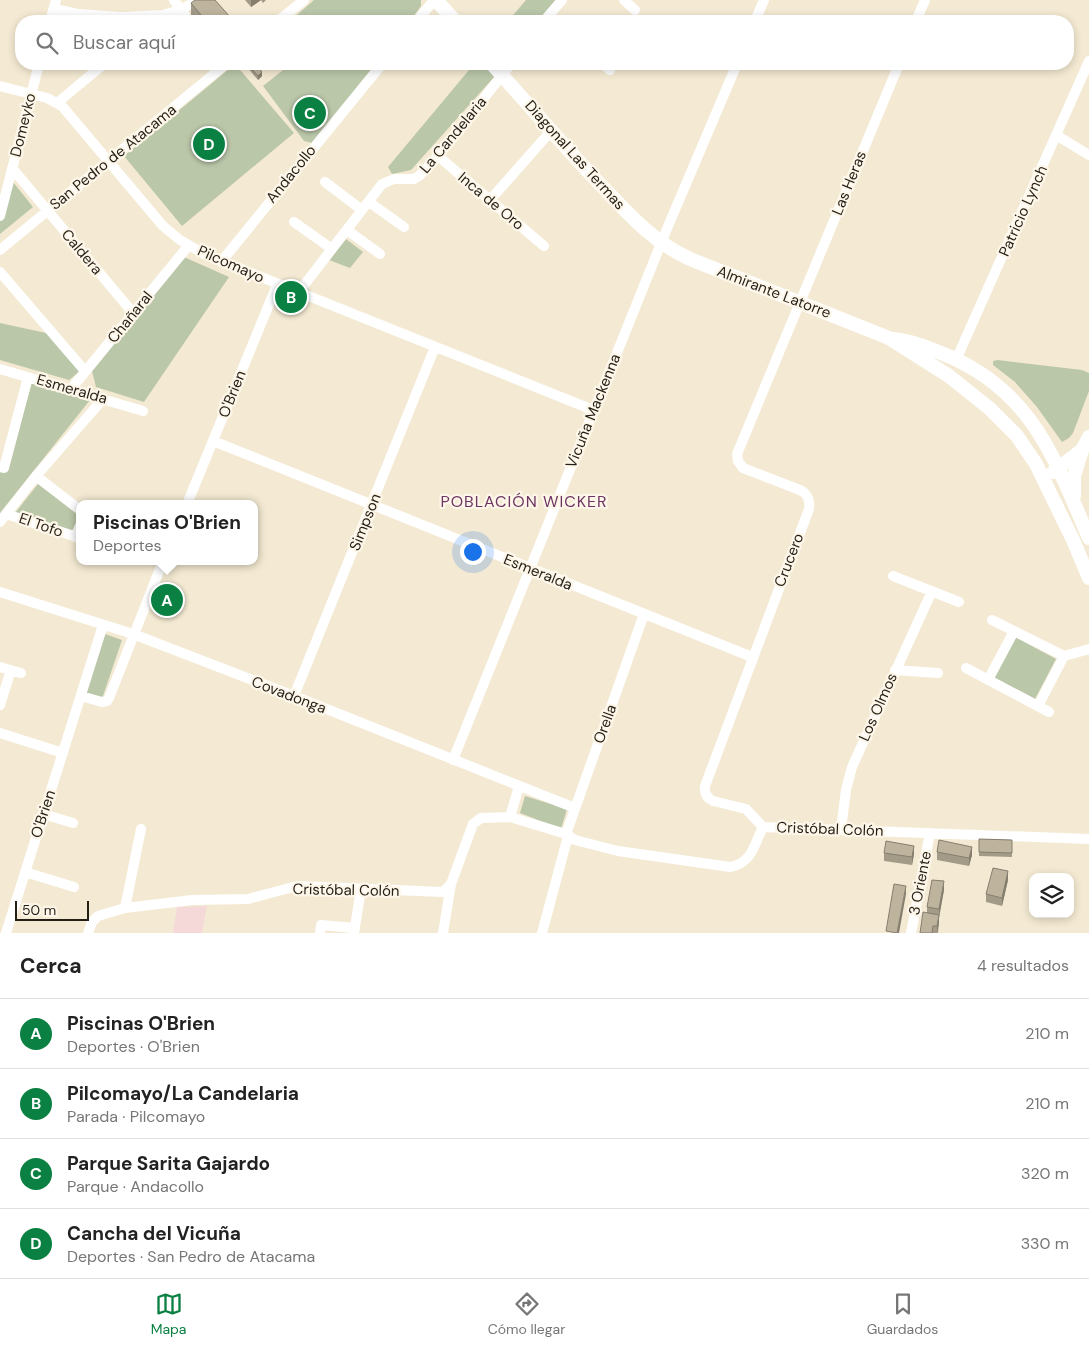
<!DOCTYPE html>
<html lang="es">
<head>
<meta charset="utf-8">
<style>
  :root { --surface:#fff; --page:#f6f6f6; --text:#222; --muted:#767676; --line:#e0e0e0; --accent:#0b8043 }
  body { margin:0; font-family:"DM Sans",sans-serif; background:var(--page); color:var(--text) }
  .controls { position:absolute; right:15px; bottom:15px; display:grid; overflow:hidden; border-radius:10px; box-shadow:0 2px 8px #0003 }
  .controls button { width:45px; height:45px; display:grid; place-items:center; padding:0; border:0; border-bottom:1px solid var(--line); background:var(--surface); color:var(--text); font:25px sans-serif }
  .scale { position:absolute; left:15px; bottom:12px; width:74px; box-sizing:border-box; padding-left:5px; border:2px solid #231f17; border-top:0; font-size:14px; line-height:18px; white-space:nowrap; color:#231f17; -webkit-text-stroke:4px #fef7e9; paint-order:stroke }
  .you { position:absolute; left:472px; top:551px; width:18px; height:18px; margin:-12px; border:4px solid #fff; border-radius:50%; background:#1a73e8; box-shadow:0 0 0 8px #1a73e833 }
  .badge { display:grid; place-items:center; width:32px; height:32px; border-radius:50%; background:var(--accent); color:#fff; font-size:16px; font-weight:700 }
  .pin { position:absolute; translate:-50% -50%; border:2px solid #fff; box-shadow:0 1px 5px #0006 }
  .popup { position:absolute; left:76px; top:500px; width:182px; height:65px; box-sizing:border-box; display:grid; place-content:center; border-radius:10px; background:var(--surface); filter:drop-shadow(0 1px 4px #0005); font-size:16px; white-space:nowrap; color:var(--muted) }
  .popup b { font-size:19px; color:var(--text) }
  .popup::after { content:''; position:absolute; left:50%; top:100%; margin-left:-10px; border:10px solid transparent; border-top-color:var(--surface) }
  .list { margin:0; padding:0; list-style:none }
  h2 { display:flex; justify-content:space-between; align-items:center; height:65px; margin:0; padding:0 20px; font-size:21px }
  h2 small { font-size:16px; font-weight:400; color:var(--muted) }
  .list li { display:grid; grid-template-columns:32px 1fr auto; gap:15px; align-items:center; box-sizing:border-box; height:70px; padding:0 20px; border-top:1px solid var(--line) }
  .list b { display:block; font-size:19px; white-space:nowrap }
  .list p { margin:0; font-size:16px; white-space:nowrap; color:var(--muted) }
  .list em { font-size:16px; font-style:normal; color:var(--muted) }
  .icon { flex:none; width:28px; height:28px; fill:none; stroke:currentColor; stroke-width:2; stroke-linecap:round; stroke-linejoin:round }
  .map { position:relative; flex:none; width:1089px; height:933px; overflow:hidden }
  .search { position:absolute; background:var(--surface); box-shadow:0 2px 8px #0003; left:15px; right:15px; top:15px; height:55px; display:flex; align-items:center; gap:12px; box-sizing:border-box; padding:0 18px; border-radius:20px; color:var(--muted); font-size:19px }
  .sheet { height:345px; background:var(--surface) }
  nav { display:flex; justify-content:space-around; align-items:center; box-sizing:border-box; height:70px; border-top:1px solid var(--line); background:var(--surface); font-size:14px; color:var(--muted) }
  nav a { display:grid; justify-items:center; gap:2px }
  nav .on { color:var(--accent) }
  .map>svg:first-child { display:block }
  .education { fill:#f4d9d8 }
  .green { fill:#bbc7a9 }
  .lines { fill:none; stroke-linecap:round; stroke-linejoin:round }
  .street { stroke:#fff; stroke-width:10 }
  .secondary { stroke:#fff; stroke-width:14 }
  .wall { fill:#a39b88 }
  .shaded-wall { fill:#857e6f }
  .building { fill:#beb49e; stroke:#857e6f }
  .labels { text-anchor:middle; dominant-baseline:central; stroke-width:4.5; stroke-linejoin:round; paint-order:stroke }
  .street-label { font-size:15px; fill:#231f17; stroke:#fef7e9 }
  .neighbourhood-label { font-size:16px; letter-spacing:1px; fill:#6d3562; stroke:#fef7e9 }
</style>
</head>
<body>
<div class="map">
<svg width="1089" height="933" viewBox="0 0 1089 933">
  <rect width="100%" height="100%" fill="#f4ead3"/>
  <path class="education" d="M207 906 202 933H173L177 907Z"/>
  <path class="green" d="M314 0H421V6L410 21H290Z
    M526 0H558L540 21H508Z
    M235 64 294 133 182 226 124 156Z
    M279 64H376L312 143 304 141 263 86 283 70Z
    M474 64H484L495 76 411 170 392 174 388 167Z
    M9 177 33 207 0 234V212Z
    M346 239 363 252 350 268 329 260Z
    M184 257 229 277 144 402 96 387 92 371Z
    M0 323 46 333 80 371 69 380 0 360Z
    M998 360 1082 370 1089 373V391L1073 433 1069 438 1062 442 1037 407 1015 382 993 365V361Z
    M32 382 90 400 0 513V471L7 472Z
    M38 484 79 515 72 532 15 513Z
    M105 634 122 640 102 699 85 693Z
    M1015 637 1056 659 1035 699 993 677Z
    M525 796 567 809 561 829 520 813Z"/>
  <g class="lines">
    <path class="street" d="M174 0 189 21
      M624 0 635 10
      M54 9 78 14 121 17 163 15 180 10 198 0
      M50 21 56 0
      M278 21 304 0
      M417 21 434 0
      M544 21 562 0
      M755 21 764 0
      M916 21 925 0
      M603 64 610 70
      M0 86 47 98 62 106 163 226 180 240 204 254 593 410
      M57 103 104 64
      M1056 135 1089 155
      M438 156 544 246
      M12 168 133 313
      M325 182 362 210
      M490 200 551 131
      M369 202 404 227
      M0 216 39 64
      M294 222 332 249
      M347 230 380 254
      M0 250 226 64
      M221 262 382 64
      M0 272 85 371
      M298 293 382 184 394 179H414L419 176 438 156 511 64
      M956 360 1089 61
      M0 369 143 411
      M71 389 189 245
      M213 441 752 657
      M0 467 4 468 28 377
      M36 476 80 510
      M187 504 277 285
      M6 514 80 538
      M0 522 36 476 103 399
      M75 537 80 526
      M893 576 959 602
      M0 592 133 634 294 696 575 808
      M992 620 1064 656
      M0 667 21 673
      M966 668 1049 712
      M895 670 938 673
      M988 680 1014 631
      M81 696 102 702 107 701 109 698 163 561
      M294 696 435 347
      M0 705 11 670
      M1038 706 1064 656 1089 649
      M0 733 63 753
      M453 760 666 231 737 64
      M43 814 73 823
      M510 817 519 786
      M763 827 746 809 713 801C707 798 704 793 705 786L809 509C810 500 808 494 800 490L743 468 738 461 737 454 899 64
      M763 827 1089 839
      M841 829 846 790 852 767 932 591
      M566 834 644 614
      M25 872 74 887
      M125 908 141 829
      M6 933 103 625
      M88 933 92 922 98 916 125 908 192 900 248 899 297 886 443 892 451 884 473 824 481 818 510 817 566 834 575 840 618 851 730 867C752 863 754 845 763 827
      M320 933 321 925 355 928
      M354 933 361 889
      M443 933 451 884
      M542 933 568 836
      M911 933 930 833"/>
    <path class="secondary" d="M436 0 455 21
      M492 64C527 103 561 143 597 181 625 210 652 242 690 259L889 338 949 376 989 408 1017 436 1036 464 1073 540 1089 578
      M894 339C911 341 926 347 941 353 1031 388 1054 457 1089 538
      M1053 472 1082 450 1089 437
      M1074 496V476L1082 450"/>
  </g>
  <path class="wall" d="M245 0H266L263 3 261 0 251 7Z
    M191 3 231 21H196L191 16Z
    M247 64H255L262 76 258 80 247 67Z
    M979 839 1012 840V857L979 856Z
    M937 852 972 855 969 866 937 860Z
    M884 853 914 854 912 865 884 861Z
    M1008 880 1002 906 986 902V894Z
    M944 890 939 915V923L938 933H920L927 913V907Z"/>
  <path class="shaded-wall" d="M251 0H261L251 7Z
    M262 72V76L258 80V76Z
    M914 846V854L912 865V857Z
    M972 847V855L969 866V858Z
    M1008 871V880L1002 906V898Z
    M944 881V890L939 918V909Z
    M906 886V894L899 933H897Z
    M939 915V923L937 933V926Z"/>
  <path class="building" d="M195 0H215L231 18 227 21H206L191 3Z
    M247 64H255L262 72 258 76Z
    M979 839 1012 840V853L979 852Z
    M939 840 972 847 969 858 937 852Z
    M886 841 914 846 912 857 884 853Z
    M993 868 1008 871 1002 898 986 894Z
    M932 880 944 881 939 909 927 907Z
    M894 884 906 886 897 933 886 931Z
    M923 912 939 915 937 926H933L932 933H920Z"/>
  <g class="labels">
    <g class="street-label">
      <text transform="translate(23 125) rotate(-76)">Domeyko</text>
      <text transform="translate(453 135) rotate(-50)">La Candelaria</text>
      <text transform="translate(575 155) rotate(48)">Diagonal Las Termas</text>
      <text transform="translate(113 157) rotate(-39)">San Pedro de Atacama</text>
      <text transform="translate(291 174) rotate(-51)">Andacollo</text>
      <text transform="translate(849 183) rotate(-68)">Las Heras</text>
      <text transform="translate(491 201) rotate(40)">Inca de Oro</text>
      <text transform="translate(1023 211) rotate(-66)">Patricio Lynch</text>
      <text transform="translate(82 252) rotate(50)">Caldera</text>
      <text transform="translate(231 264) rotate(24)">Pilcomayo</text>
      <text transform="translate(774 292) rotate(21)">Almirante Latorre</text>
      <text transform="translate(130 317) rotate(-51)">Chañaral</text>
      <text transform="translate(72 389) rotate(16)">Esmeralda</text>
      <text transform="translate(232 394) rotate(-68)">O'Brien</text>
      <text transform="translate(593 411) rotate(-68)">Vicuña Mackenna</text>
      <text transform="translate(365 522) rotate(-68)">Simpson</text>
      <text transform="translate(41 525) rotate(19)">El Tofo</text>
      <text transform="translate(789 560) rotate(-69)">Crucero</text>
      <text transform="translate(538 572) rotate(22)">Esmeralda</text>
      <text transform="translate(289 695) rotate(21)">Covadonga</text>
      <text transform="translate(878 707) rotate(-66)">Los Olmos</text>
      <text transform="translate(605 724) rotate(-70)">Orella</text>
      <text transform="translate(43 814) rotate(-72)">O'Brien</text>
      <text transform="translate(830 829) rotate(2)">Cristóbal Colón</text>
      <text transform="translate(920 883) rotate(-79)">3 Oriente</text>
      <text transform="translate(346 890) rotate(1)">Cristóbal Colón</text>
    </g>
    <g class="neighbourhood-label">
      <text x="524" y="501">POBLACIÓN WICKER</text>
    </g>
  </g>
</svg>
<div class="controls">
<button><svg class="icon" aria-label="layers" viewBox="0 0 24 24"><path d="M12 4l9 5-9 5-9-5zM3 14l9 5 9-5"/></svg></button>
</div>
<div class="scale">50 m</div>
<div class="you"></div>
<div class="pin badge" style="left:167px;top:600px">A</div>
<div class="popup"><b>Piscinas O'Brien</b>Deportes</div>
<div class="pin badge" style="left:291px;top:297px">B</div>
<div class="pin badge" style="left:310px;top:113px">C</div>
<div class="pin badge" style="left:209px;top:144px">D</div>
<div class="search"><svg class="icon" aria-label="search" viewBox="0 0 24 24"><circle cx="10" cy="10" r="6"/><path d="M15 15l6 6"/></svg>Buscar aquí</div>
</div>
<section class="sheet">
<h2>Cerca<small>4 resultados</small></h2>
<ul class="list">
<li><span class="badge">A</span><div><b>Piscinas O'Brien</b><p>Deportes · O'Brien</p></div><em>210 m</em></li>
<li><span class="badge">B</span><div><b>Pilcomayo/La Candelaria</b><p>Parada · Pilcomayo</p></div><em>210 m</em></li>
<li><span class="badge">C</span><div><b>Parque Sarita Gajardo</b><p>Parque · Andacollo</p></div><em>320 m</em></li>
<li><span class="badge">D</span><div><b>Cancha del Vicuña</b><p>Deportes · San Pedro de Atacama</p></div><em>330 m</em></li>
</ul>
</section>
<nav>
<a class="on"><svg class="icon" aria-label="map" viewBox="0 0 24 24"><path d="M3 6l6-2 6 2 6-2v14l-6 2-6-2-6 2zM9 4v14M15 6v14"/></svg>Mapa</a>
<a><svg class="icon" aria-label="directions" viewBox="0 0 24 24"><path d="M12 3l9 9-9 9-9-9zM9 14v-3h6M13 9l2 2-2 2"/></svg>Cómo llegar</a>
<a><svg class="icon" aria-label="saved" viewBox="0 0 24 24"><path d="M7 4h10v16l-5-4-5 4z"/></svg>Guardados</a>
</nav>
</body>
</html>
